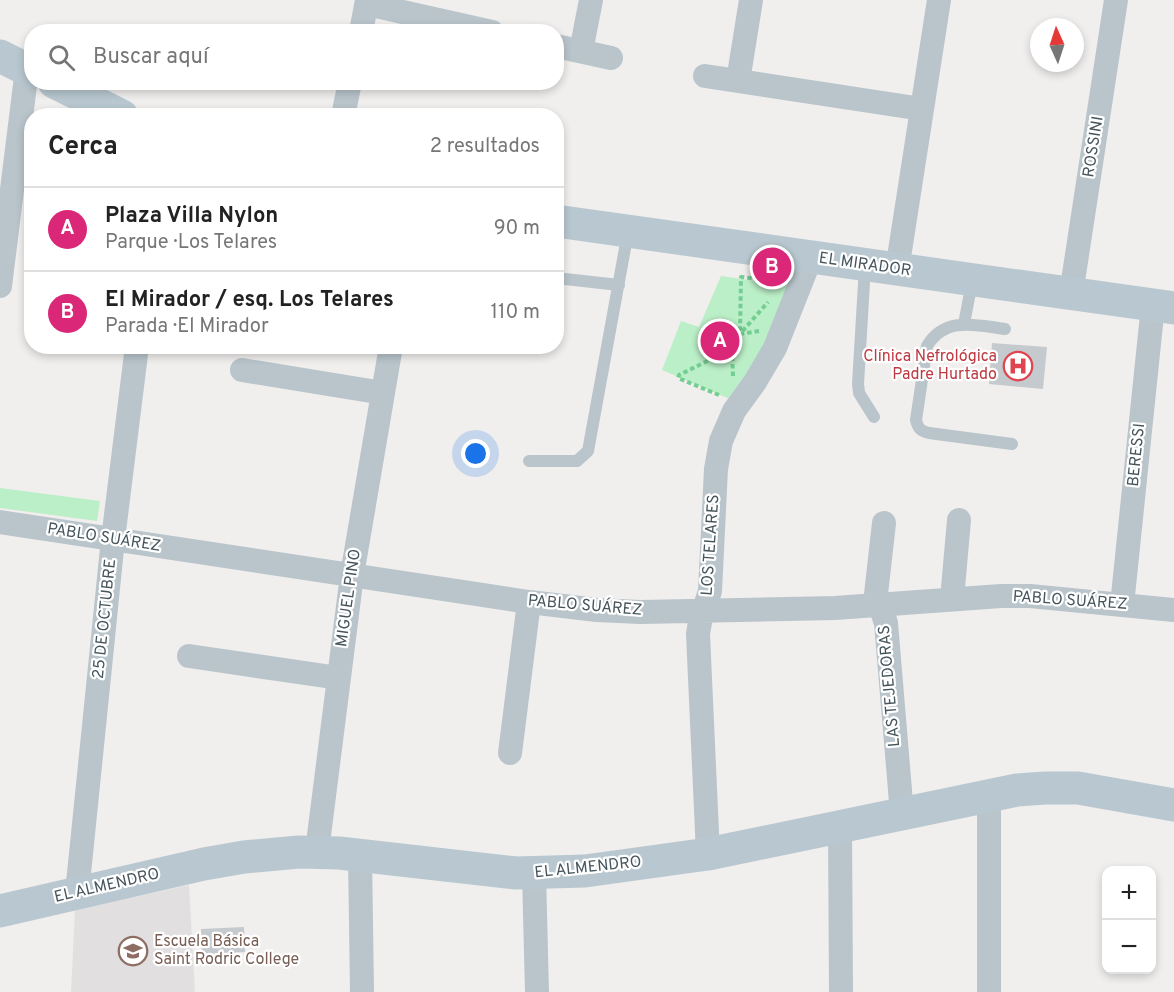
<!DOCTYPE html>
<html lang="es">
<head>
<meta charset="utf-8">
<style>
  :root { --surface:#fff; --page:#f6f6f6; --text:#222; --muted:#767676; --line:#e0e0e0; --accent:#db2777 }
  body { margin:0; font-family:Overpass,sans-serif; background:var(--page); color:var(--text) }
  .controls { position:absolute; right:18px; bottom:18px; display:grid; overflow:hidden; border-radius:12px; box-shadow:0 3px 9px #0003 }
  .controls button { width:54px; height:54px; display:grid; place-items:center; padding:0; border:0; border-bottom:2px solid var(--line); background:var(--surface); color:var(--text); font:30px sans-serif }
  .compass { position:absolute; left:1030px; top:18px; width:54px; height:54px; border-radius:50%; background:var(--surface); box-shadow:0 3px 9px #0003; rotate:357deg }
  .you { position:absolute; left:476px; top:454px; width:21px; height:21px; margin:-15px; border:4px solid #fff; border-radius:50%; background:#1a73e8; box-shadow:0 0 0 9px #1a73e833 }
  .badge { display:grid; place-items:center; width:39px; height:39px; border-radius:50%; background:var(--accent); color:#fff; font-size:20px; font-weight:700 }
  .pin { position:absolute; translate:-50% -50%; border:3px solid #fff; box-shadow:0 2px 6px #0006 }
  .list { margin:0; padding:0; list-style:none }
  h2 { display:flex; justify-content:space-between; align-items:center; height:78px; margin:0; padding:0 24px; font-size:26px }
  h2 small { font-size:20px; font-weight:400; color:var(--muted) }
  .list li { display:grid; grid-template-columns:39px 1fr auto; gap:18px; align-items:center; box-sizing:border-box; height:84px; padding:0 24px; border-top:2px solid var(--line) }
  .list b { display:block; font-size:22px; white-space:nowrap }
  .list p { margin:0; font-size:20px; white-space:nowrap; color:var(--muted) }
  .list em { font-size:20px; font-style:normal; color:var(--muted) }
  .icon { flex:none; width:33px; height:33px; fill:none; stroke:currentColor; stroke-width:2; stroke-linecap:round; stroke-linejoin:round }
  .map { position:relative; flex:none; width:1174px; height:992px; overflow:hidden }
  .search { position:absolute; background:var(--surface); box-shadow:0 3px 9px #0003; left:24px; top:24px; width:540px; height:66px; display:flex; align-items:center; gap:15px; box-sizing:border-box; padding:0 21px; border-radius:24px; color:var(--muted); font-size:22px }
  .panel { position:absolute; background:var(--surface); box-shadow:0 3px 9px #0003; left:24px; top:108px; width:540px; height:246px; border-radius:24px }
  .map>svg:first-child { display:block }
  .education { fill:#e2dfe0 }
  .green { fill:#bbefc7 }
  .building { fill:#c5cace }
  .lines { fill:none; stroke-linecap:round; stroke-linejoin:round }
  .path { stroke:#73ce92; stroke-width:4; stroke-dasharray:4.5 3; stroke-linecap:butt }
  .lane { stroke:#b9c5cb; stroke-width:12 }
  .street { stroke:#b9c5cb; stroke-width:24 }
  .secondary { stroke:#b9c8d0; stroke-width:33 }
  .labels { text-anchor:middle; dominant-baseline:central; stroke-width:4.5; stroke-linejoin:round; paint-order:stroke }
  .street-label { font-size:16px; fill:#46555c; stroke:#fff }
  .health-label { font-size:16px; fill:#be3a42; stroke:#fff; text-anchor:end }
  .education-label { font-size:16px; fill:#785e54; stroke:#fff; text-anchor:start }
</style>
</head>
<body>
<div class="map">
<svg width="1174" height="992" viewBox="0 0 1174 992">
  <rect width="100%" height="100%" fill="#f1eeee"/>
  <path class="education" d="M189 885 195 992H71L75 910Z"/>
  <path class="green" d="M721 276 791 286 761 354 732 400 662 370 681 321 699 327Z
    M0 488 100 501 97 521 0 508Z"/>
  <path class="building" d="M992 343 1047 347 1043 389 989 384Z
    M244 927 245 952 202 954 201 929Z"/>
  <g class="lines">
    <path class="path" d="M759 331 740 334 741 277 759 279
      M732 349 733 376
      M719 395 678 378 679 375 732 349 740 334 768 302"/>
    <path class="lane" d="M865 266 858 384 859 393 874 417
      M556 278 619 285
      M964 324 972 282
      M1005 329C976 325 945 316 927 346L916 420C918 429 921 431 929 433L1012 444
      M529 461H577L588 451 628 232"/>
    <path class="street" d="M367 4 492 32
      M361 32 367 0
      M556 46 611 58
      M581 51 591 0
      M705 76 922 109
      M738 81 751 0
      M343 116 350 82
      M897 270 939 0
      M0 286 27 69
      M1071 294 1116 0
      M242 370 383 393
      M0 522 529 602 597 610 640 612 835 608 1001 596H1030L1174 610
      M884 523 876 594 886 623 902 814
      M952 599 959 520
      M1122 605 1153 305
      M189 656 339 678
      M510 753 529 602
      M840 828 841 992
      M317 851 352 575 391 346
      M708 854 698 634 700 622 710 591 716 469 721 441 734 411 755 382 775 348 811 257
      M360 855 362 992
      M534 874 537 992
      M77 893 113 539 137 346
      M989 992V796"/>
    <path class="secondary" d="M0 56 32 72
      M54 82 122 116
      M556 221 1174 308
      M0 911 204 864 244 857 299 852 339 853 516 873 585 871 708 854 1017 790 1045 788H1078L1174 805"/>
  </g>
  <defs>
    <g id="hospital-ring" transform="scale(1.5)"><circle r="9.5" fill="#fff" stroke="#e0444e" stroke-width="1.5"/><path d="M-5-5h3v3.5h4V-5h3V5h-3V1.5h-4V5h-3Z" fill="#e0444e"/></g>
    <g id="school-ring" transform="scale(1.5)"><circle r="9.5" fill="#fff" stroke="#8d6e63" stroke-width="1.5"/><path d="M0-5L7-2L0 1L-7-2ZM-4 1L0 2.5L4 1V4Q0 6-4 4Z" fill="#8d6e63"/></g>
  </defs>
  <g fill-rule="evenodd">
    <use href="#hospital-ring" x="1018" y="366"/>
    <use href="#school-ring" x="133" y="951"/>
  </g>
  <g class="labels">
    <g class="street-label">
      <text transform="translate(1094 147) rotate(-81)">ROSSINI</text>
      <text transform="translate(865 265) rotate(8)">EL MIRADOR</text>
      <text transform="translate(1137 455) rotate(-84)">BERESSI</text>
      <text transform="translate(104 538) rotate(9)">PABLO SUÁREZ</text>
      <text transform="translate(711 545) rotate(-86)">LOS TELARES</text>
      <text transform="translate(349 598) rotate(-82)">MIGUEL PINO</text>
      <text transform="translate(1070 601) rotate(4)">PABLO SUÁREZ</text>
      <text transform="translate(585 606) rotate(5)">PABLO SUÁREZ</text>
      <text transform="translate(105 619) rotate(-84)">25 DE OCTUBRE</text>
      <text transform="translate(890 686) rotate(-95)">LAS TEJEDORAS</text>
      <text transform="translate(588 868) rotate(-6)">EL ALMENDRO</text>
      <text transform="translate(107 886) rotate(-13)">EL ALMENDRO</text>
    </g>
    <g class="health-label">
      <text x="997" y="357">Clínica Nefrológica<tspan x="997" dy="18">Padre Hurtado</tspan></text>
    </g>
    <g class="education-label">
      <text x="154" y="942">Escuela Básica<tspan x="154" dy="18">Saint Rodric College</tspan></text>
    </g>
  </g>
</svg>
<div class="controls">
<button>+</button>
<button>−</button>
</div>
<svg class="compass" viewBox="-18 -18 36 36"><path d="M0-13l5 13h-10z" fill="#e53935"/><path d="M0 13l5-13h-10z" fill="#767676"/></svg>
<div class="you"></div>
<div class="pin badge" style="left:720px;top:341px">A</div>
<div class="pin badge" style="left:772px;top:267px">B</div>
<div class="search"><svg class="icon" aria-label="search" viewBox="0 0 24 24"><circle cx="10" cy="10" r="6"/><path d="M15 15l6 6"/></svg>Buscar aquí</div>
<section class="panel">
<h2>Cerca<small>2 resultados</small></h2>
<ul class="list">
<li><span class="badge">A</span><div><b>Plaza Villa Nylon</b><p>Parque · Los Telares</p></div><em>90 m</em></li>
<li><span class="badge">B</span><div><b>El Mirador / esq. Los Telares</b><p>Parada · El Mirador</p></div><em>110 m</em></li>
</ul>
</section>
</div>
</body>
</html>
